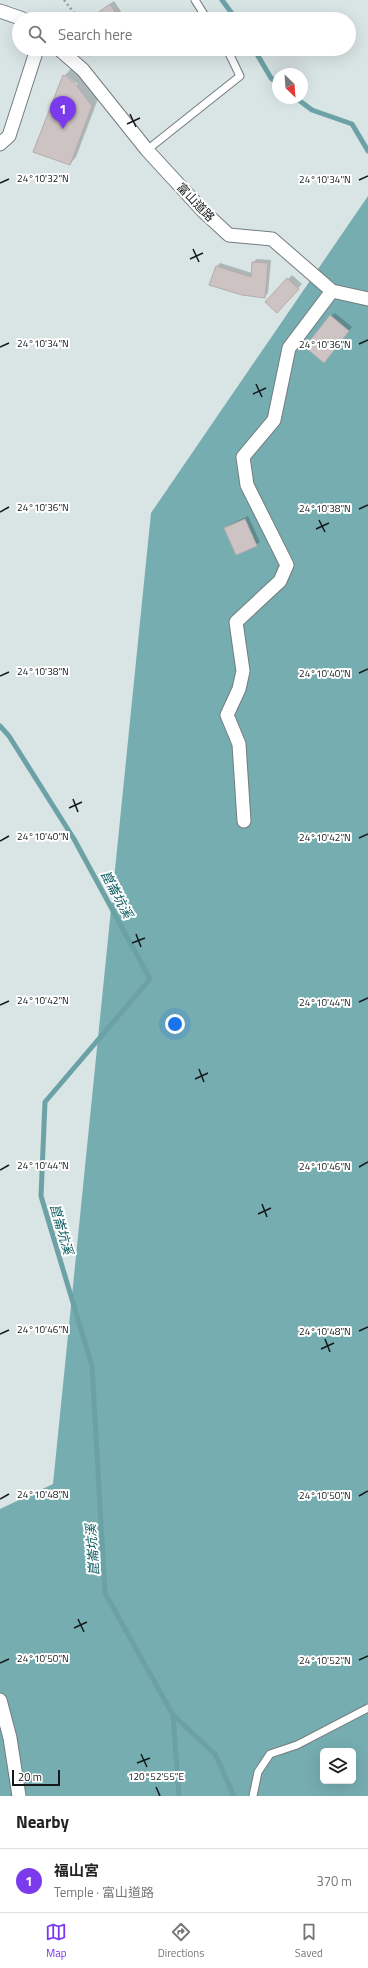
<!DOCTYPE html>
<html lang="en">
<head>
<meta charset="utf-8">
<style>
  :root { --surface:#fff; --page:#f6f6f6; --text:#222; --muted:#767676; --line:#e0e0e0; --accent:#7c3aed }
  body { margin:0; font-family:"Titillium Web","Noto Sans TC",sans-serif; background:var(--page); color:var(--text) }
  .controls { position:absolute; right:12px; bottom:12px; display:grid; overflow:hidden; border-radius:6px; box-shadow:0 4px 16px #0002 }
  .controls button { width:36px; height:36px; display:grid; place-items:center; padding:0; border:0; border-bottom:1px solid var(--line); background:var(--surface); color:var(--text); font:20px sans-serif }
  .compass { position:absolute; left:272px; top:68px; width:36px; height:36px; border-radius:50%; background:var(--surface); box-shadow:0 4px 16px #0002; rotate:155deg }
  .scale { position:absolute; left:12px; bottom:10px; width:48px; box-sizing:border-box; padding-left:4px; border:2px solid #151919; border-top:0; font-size:11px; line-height:14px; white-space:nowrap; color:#151919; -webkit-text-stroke:3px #fff; paint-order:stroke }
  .you { position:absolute; left:175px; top:1024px; width:14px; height:14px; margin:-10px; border:3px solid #fff; border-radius:50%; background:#1a73e8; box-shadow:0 0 0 6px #1a73e833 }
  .badge { display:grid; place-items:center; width:26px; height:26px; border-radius:50%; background:var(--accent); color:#fff; font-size:13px; font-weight:700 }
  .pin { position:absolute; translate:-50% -33px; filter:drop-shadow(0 1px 2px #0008) }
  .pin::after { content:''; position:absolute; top:21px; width:14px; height:12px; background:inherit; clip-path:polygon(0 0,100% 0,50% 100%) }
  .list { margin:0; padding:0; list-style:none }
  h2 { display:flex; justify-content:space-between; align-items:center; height:52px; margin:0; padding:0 16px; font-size:17px }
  h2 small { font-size:13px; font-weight:400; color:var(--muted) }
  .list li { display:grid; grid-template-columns:26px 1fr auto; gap:12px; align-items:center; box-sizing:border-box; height:64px; padding:0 16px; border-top:1px solid var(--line) }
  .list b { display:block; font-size:15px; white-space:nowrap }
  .list p { margin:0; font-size:13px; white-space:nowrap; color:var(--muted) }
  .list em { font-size:13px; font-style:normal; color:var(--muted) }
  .icon { flex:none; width:22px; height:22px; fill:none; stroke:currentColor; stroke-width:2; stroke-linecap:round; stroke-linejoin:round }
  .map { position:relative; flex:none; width:368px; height:1796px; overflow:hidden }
  .search { position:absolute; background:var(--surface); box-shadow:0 4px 16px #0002; left:12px; right:12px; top:12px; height:44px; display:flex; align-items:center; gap:10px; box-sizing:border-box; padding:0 14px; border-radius:22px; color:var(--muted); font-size:15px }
  .sheet { height:116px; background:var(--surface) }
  nav { display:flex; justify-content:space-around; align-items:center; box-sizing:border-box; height:56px; border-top:1px solid var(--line); background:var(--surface); font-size:11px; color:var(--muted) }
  nav a { display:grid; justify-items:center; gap:2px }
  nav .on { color:var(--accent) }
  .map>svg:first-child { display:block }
  .forest { fill:#76adb1; fill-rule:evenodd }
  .shadow { fill:#0003; fill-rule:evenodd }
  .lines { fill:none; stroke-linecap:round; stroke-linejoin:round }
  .stream { stroke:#6ca2a6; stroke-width:5 }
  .building { fill:#cec3c3; stroke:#b6acab }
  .lane-casing { stroke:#747d7e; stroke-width:9 }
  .street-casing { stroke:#747d7e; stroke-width:15 }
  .path { stroke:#939b9b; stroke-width:2.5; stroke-dasharray:2 3; stroke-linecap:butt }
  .lane { stroke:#fff; stroke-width:7 }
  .street { stroke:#fff; stroke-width:13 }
  .ticks { fill:none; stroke:#151919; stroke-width:1.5 }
  .labels { text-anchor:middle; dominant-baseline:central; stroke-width:4; stroke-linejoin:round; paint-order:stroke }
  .street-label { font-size:12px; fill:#151919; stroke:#fff }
  .water-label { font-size:13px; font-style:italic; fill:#085a5f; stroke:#fff }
  .ticks-label { font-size:10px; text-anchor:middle; fill:#151919; stroke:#fff; stroke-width:4; stroke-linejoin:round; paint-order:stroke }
</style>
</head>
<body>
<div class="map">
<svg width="368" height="1796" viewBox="0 0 368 1796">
  <rect width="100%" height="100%" fill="#d9e4e4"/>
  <path class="forest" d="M368 196V1796H0V1509L53 1484 151 513ZM323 1751H353V1781H323Z"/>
  <path class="shadow" d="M114 1 126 19H105L104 8Z
    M71 69 80 75 98 99 76 157 70 164 35 152 64 76ZM66 76 78 84 77 85 66 78Z
    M257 259 271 260 268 293 264 297 217 266 220 263 252 273 253 262Z
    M292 275 302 284 280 308 266 302Z
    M335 313 352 327 327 358 331 316Z
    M248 516 260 542 256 545 225 528 229 525Z"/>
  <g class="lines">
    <path class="stream" d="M222 0 236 19
      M254 49 271 78 278 84
      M296 98 312 110 352 124 368 151
      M0 726 9 736 74 839 150 979 45 1102 41 1196 92 1366 105 1593 173 1715 179 1796
      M173 1715 215 1754 234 1796"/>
  </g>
  <path class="building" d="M110 4 120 19H89Z
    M63 75 74 82 92 106 70 165 33 152Z
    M252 262 268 263 265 298 242 295 209 285 216 266 251 277Z
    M287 278 299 289 277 313 265 302Z
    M330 315 349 331 324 363 305 347Z
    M245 519 257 546 236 555 224 528Z"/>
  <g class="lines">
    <g class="lane-casing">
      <path id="lane" d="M195 0 207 19
        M147 150 240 76 227 49
        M253 1796 258 1772 270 1754 297 1745 368 1708"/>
    </g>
    <g class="street-casing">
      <path id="street" d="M0 11 23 19
        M59 49 83 70 147 150 203 211 229 235 272 239 332 291 368 299
        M0 144 9 136 37 49
        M244 821 239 744 227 715 239 689 243 671 236 622 280 581 287 565 247 485 243 457 274 420 289 348 332 291
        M0 1700 10 1738 19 1796"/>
    </g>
    <path class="path" d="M64 0 79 19
      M88 56 91 49"/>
    <use href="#lane" class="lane"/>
    <use href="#street" class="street"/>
  </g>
  <path class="ticks" d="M130 114 136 127M127 124 140 118M359 180 368 176M0 183 9 179M193 249 199 262M190 259 203 253M359 344 368 340M0 347 9 343M256 384 262 397M253 394 266 388M359 509 368 505M0 512 9 507M319 520 325 532M316 529 329 523M359 673 368 669M0 676 9 672M73 799 78 812M69 808 82 802M359 838 368 834M0 841 9 836M136 934 141 947M132 943 145 938M359 1002 368 998M0 1005 9 1001M199 1069 204 1082M195 1079 208 1073M359 1167 368 1162M0 1170 9 1165M262 1204 267 1217M258 1214 271 1208M359 1331 368 1327M0 1334 9 1330M325 1339 330 1352M321 1349 334 1343M359 1496 368 1491M0 1499 9 1494M78 1619 84 1632M74 1628 87 1622M359 1660 368 1656M0 1663 9 1659M141 1754 147 1767M137 1763 150 1758M156 1787 160 1796"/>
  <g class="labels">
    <g class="street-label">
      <text transform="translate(196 202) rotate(46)">富山道路</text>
    </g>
    <g class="water-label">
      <text transform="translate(117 894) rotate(62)">崑崙坑溪</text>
      <text transform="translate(62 1229) rotate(74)">崑崙坑溪</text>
      <text transform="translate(92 1550) rotate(-94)">崑崙坑溪</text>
    </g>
  </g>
  <g class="ticks-label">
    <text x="43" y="182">24°10'32"N</text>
    <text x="325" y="183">24°10'34"N</text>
    <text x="43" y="347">24°10'34"N</text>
    <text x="325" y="348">24°10'36"N</text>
    <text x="43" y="511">24°10'36"N</text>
    <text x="325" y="512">24°10'38"N</text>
    <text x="43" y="675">24°10'38"N</text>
    <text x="325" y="677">24°10'40"N</text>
    <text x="43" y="840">24°10'40"N</text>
    <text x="325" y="841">24°10'42"N</text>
    <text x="43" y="1004">24°10'42"N</text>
    <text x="325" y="1006">24°10'44"N</text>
    <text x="43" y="1169">24°10'44"N</text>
    <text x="325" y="1170">24°10'46"N</text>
    <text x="43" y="1333">24°10'46"N</text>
    <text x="325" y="1335">24°10'48"N</text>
    <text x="43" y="1498">24°10'48"N</text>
    <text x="325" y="1499">24°10'50"N</text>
    <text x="43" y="1662">24°10'50"N</text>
    <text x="325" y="1664">24°10'52"N</text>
    <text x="156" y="1780">120°52'55"E</text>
  </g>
</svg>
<div class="controls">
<button><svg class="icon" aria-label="layers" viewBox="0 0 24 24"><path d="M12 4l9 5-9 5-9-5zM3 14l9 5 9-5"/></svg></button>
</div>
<svg class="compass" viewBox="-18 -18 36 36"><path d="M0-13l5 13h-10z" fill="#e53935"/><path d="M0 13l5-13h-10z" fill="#767676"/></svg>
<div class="scale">20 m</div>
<div class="you"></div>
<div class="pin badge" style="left:63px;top:129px">1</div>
<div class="search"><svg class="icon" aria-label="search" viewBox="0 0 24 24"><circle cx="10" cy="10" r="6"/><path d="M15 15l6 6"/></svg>Search here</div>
</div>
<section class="sheet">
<h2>Nearby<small></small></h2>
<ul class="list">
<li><span class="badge">1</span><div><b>福山宮</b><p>Temple · 富山道路</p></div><em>370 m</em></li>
</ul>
</section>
<nav>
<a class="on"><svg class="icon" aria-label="map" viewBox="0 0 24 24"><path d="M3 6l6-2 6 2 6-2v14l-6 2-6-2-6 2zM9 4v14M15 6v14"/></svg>Map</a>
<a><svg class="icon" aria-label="directions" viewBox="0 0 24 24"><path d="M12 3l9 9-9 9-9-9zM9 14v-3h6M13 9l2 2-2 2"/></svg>Directions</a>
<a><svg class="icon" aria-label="saved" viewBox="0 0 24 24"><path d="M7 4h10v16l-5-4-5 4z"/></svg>Saved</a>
</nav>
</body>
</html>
